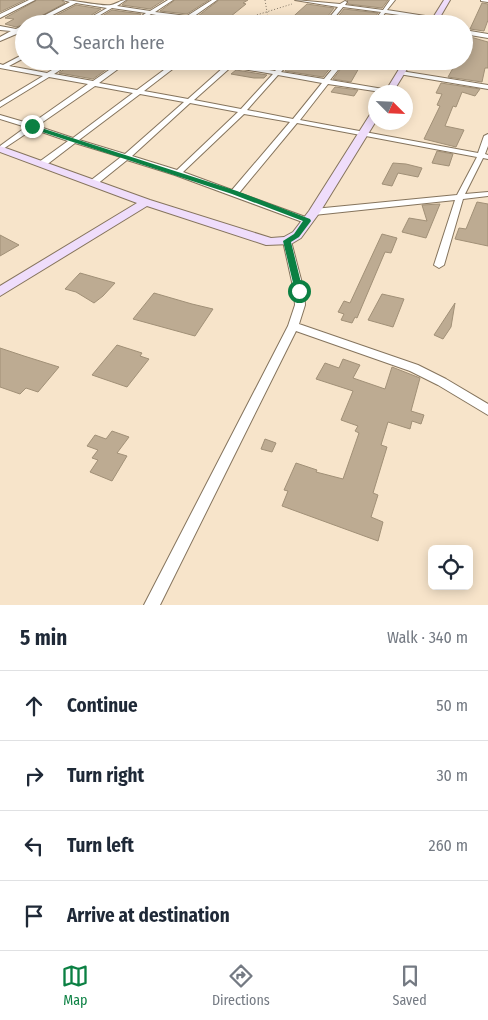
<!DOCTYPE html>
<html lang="en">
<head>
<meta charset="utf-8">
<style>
  :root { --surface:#fff; --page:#f2f2f3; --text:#1f2937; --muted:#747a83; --line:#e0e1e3; --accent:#0b8043 }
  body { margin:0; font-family:"Fira Sans Condensed",sans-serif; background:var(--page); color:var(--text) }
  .controls { position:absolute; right:15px; bottom:15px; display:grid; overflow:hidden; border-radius:8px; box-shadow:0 2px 12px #0003 }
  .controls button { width:45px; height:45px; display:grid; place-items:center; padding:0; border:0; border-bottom:1px solid var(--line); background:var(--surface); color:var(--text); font:25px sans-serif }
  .compass { position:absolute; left:368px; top:85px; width:45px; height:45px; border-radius:50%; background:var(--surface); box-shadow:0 2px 12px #0003; rotate:114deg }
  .stop { position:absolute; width:15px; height:15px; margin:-11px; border:4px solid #0b8043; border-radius:50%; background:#fff }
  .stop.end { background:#0b8043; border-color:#fff; box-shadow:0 1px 5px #0008 }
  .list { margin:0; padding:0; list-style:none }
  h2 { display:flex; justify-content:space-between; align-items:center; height:65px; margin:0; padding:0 20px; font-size:21px }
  h2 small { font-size:16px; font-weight:400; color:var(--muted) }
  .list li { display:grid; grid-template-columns:32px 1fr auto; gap:15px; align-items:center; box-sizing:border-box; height:70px; padding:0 20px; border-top:1px solid var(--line) }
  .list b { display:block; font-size:19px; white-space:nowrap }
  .list em { font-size:16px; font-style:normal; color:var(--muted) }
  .icon { flex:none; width:28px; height:28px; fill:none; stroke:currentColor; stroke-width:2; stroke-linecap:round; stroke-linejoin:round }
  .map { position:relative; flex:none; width:488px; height:605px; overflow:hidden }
  .search { position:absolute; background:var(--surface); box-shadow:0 2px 12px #0003; left:15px; right:15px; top:15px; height:55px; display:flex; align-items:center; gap:12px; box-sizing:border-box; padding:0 18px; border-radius:28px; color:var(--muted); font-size:19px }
  .sheet { height:345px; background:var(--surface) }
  nav { display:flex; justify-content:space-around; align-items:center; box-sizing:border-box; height:70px; border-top:1px solid var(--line); background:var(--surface); font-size:14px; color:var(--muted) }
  nav a { display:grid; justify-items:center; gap:2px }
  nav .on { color:var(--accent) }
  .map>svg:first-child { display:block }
  .building { fill:#bdab92; stroke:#a19077 }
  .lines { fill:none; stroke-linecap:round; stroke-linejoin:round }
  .street-casing { stroke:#85745d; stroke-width:2 }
  .secondary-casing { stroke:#85745d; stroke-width:2 }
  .path { stroke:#837766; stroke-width:1; stroke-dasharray:1 2; stroke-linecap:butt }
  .street { fill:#fff; fill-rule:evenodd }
  .secondary { fill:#efddfb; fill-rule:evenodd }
  .route { fill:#0b8043 }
</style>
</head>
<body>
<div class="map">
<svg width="488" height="605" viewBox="0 0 488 605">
  <rect width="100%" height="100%" fill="#f7e4ca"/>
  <path class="building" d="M0 0H25L0 12Z
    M37 0H61L65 3 26 24 16 27 5 24 14 19 5 18Z
    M128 0H164L150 9 122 5Z
    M175 0H209L187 14 160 11Z
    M219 0H248L243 3 246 4 225 21 198 16Z
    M347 0H388L382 8 348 4Z
    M482 3 488 4V20L484 31 470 29Z
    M307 4 334 8 322 24H285Z
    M76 5 101 9 77 24H40Z
    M344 9 378 13 370 24H332Z
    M112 10 141 14 128 24H89Z
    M151 16 187 23 199 24H140Z
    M467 36 488 42V68H485L482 82 448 77 457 61H464V42Z
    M76 61H118L93 79 59 73Z
    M246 61H282L274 69 243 64Z
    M293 61 325 65 326 61H336L323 77 285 71Z
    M347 61H363L351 82 333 79Z
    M236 70 267 75 264 78H254L231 74Z
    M441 83 480 89 475 96 462 92 456 107 453 106 445 126 464 130 456 147 424 139 440 106 437 105 442 94 436 93Z
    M335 87 358 90 354 96 331 92Z
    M437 151 453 154 449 166 432 163Z
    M393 163 406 164 422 168 418 177 398 173 392 186 382 184Z
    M477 202 488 204V246L455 239 459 228 466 229Z
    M440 204 426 238 402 232 409 218 427 221 422 205Z
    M382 234 397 238 391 253 385 252 357 318 355 317 352 323 341 320 344 314 338 312 344 301 350 303Z
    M0 235 19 245 0 256Z
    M80 273 115 283 103 296 94 303 76 292 65 289Z
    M154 293 192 304 213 309 195 336 133 319Z
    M382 294 404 299 393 327 368 320Z
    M455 303 451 327 443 339 434 335Z
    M117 345 142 353 140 356 149 359 127 387 92 375Z
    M0 348 24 356 59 367 38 392 26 388 20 394 0 387Z
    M343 359 360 365 353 378 385 389 392 367 420 378 411 411 424 415 421 424 412 421 410 429 388 422 381 445 387 447 373 493 378 495 371 517 383 522 378 541 282 506 288 491 284 490 296 463 317 470 316 472 343 479 359 433 355 431 358 426 341 420 353 391 316 379 325 363 339 368Z
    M112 431 129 437 117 453 127 456 112 481 90 472 98 460 92 458 98 450 87 446 95 435 106 439Z
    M265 439 276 443 272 452 261 449Z"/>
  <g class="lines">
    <g class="street-casing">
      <path id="street" d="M29 0H35L0 18V14Z
        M63 0C74 0 104 7 111 5 117 4 120 0 126 0L117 6 150 11 168 0H173L155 12 187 16 212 0H217L193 17 230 24 187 21 151 14 136 24H130L146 13 112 8 85 24H79L107 8 76 3 35 24H28L70 2Z
        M295 0 340 4 345 1 347 2 345 5 383 10 390 0H395L387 10 438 18 435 20 385 13 377 24H372L381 12 343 7 329 24H324L338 7Z
        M481 0H488V2L481 1Z
        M24 25V29L21 32 0 41V37L11 31 0 30V26L16 29Z
        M464 30 488 34V38L464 34Z
        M24 54V58L9 66 47 73 67 61H74L54 74 93 81 122 61H129L99 83 137 90 176 61H183L144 91 188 99 225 66 200 61 228 63 232 61 235 63 234 64 275 71 285 61H291L281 72 324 79 339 61H345L330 80 389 90 392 92H381L328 84 300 120 478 153 484 136 488 134V146L485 154 488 155V159L483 158 465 194 488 192V196L463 199 444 265 439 268 434 265 455 200 314 215 310 212 314 209 457 195 477 157 297 123 239 193 311 219 312 221 308 224 175 175 127 160 96 185H90V181L121 157 75 143 45 166H39V162L68 141 33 129 0 151V146L26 127 0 119V115L31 124 88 84 49 77 0 107V102L43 76 0 68V64L3 65ZM231 67 273 74 241 109 194 100ZM278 75 322 83 293 119 247 110ZM95 86 133 93 73 138 37 126ZM140 94 184 102 125 154 79 140ZM190 103 238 112 177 170 132 156ZM244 114 290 122 232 190 183 172Z
        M401 71 488 85V89L399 74V72Z
        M287 238 291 241 304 291 305 305 299 324 418 365 446 379 488 404V415L438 385 410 371 296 331 160 605H144L288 326 295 305 294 291 283 241Z"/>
    </g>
    <g class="secondary-casing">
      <path id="secondary" d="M444 0H450L436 24H429Z
        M404 61H412L393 92H385Z
        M376 110V121L320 212 301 238 291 244 266 245 147 206 0 296V286L137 203 0 152V146L150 200 271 238 284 237 293 232 309 211 371 113Z"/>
    </g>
    <path class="path" d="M265 0 269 24
      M234 22 292 4"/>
    <use href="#street" class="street"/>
    <use href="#secondary" class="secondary"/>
  </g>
  <path class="route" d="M32 125 237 191 310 219 311 221 299 237 291 242 303 291 299 293 295 291 283 241 294 234 303 221 232 194 30 128Z"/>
</svg>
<div class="controls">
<button><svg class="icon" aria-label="locate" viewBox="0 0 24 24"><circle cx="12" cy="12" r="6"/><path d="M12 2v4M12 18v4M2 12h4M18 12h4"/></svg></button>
</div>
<svg class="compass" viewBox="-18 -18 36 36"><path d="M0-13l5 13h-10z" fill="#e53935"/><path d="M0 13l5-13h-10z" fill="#747a83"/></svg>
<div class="stop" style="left:299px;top:291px"></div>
<div class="stop end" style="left:32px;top:126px"></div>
<div class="search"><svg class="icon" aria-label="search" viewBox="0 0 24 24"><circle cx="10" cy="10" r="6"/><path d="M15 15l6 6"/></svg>Search here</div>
</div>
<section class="sheet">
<h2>5 min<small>Walk · 340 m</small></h2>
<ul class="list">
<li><svg class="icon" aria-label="ahead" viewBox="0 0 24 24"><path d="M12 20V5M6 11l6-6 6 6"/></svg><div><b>Continue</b></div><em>50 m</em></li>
<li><svg class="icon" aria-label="right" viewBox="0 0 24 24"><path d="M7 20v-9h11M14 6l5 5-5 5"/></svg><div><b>Turn right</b></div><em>30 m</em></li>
<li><svg class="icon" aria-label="left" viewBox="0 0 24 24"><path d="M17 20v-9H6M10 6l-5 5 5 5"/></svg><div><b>Turn left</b></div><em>260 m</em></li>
<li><svg class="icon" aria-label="arrive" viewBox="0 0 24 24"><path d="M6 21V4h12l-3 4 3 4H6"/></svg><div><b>Arrive at destination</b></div></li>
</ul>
</section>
<nav>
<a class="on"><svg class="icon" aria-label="map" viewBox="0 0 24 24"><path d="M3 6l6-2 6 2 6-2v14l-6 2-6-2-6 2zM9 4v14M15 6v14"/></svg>Map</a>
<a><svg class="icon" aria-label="directions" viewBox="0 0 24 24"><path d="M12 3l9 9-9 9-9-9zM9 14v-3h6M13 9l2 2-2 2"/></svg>Directions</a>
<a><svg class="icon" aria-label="saved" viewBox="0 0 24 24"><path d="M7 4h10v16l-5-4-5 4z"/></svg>Saved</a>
</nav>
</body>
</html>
